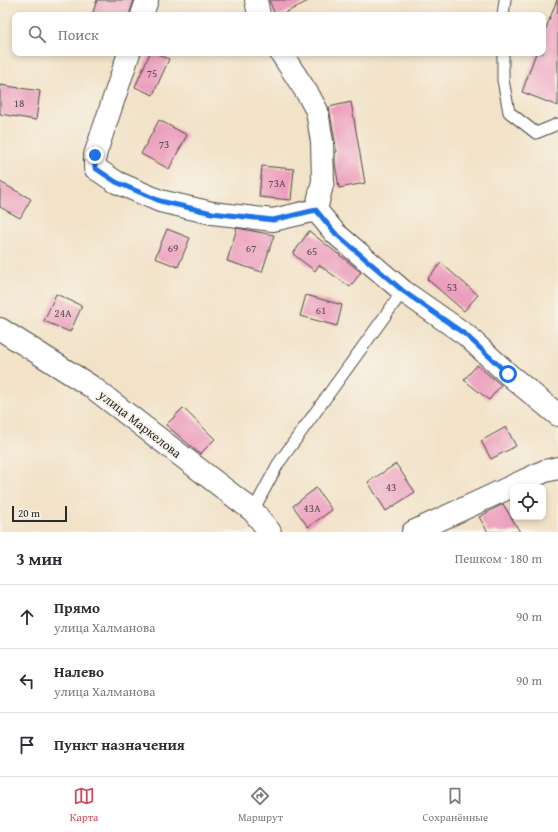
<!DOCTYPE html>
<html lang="ru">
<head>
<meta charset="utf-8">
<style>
  :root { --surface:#fff; --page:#f7f7f7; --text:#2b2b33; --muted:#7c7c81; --line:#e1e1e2; --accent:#d1495b }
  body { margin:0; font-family:"Gentium Book Plus",serif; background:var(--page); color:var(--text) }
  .controls { position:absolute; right:12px; bottom:12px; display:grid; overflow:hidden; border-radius:8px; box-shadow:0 2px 6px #0003 }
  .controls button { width:36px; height:36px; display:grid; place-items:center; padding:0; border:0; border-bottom:1px solid var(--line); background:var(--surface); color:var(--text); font:20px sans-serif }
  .scale { position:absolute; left:12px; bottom:10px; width:55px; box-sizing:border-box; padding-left:4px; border:2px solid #2b2b2b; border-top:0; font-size:11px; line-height:14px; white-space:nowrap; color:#2b2b2b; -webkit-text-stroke:3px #f7f3e8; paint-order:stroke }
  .stop { position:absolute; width:12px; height:12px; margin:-9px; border:3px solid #1a73e8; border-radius:50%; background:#fff }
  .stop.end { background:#1a73e8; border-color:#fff; box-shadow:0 1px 4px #0008 }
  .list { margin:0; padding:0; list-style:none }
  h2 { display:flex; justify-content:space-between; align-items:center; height:52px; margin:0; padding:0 16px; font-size:17px }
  h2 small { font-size:13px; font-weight:400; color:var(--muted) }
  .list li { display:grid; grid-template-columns:26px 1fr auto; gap:12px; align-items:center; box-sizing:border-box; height:64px; padding:0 16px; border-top:1px solid var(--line) }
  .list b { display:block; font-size:15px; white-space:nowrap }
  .list p { margin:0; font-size:13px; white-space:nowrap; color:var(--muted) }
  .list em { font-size:13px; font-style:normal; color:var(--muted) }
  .icon { flex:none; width:22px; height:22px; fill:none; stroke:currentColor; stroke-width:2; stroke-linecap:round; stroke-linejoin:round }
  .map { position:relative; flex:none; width:558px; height:532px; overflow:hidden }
  .search { position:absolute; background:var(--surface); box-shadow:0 2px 6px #0003; left:12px; right:12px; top:12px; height:44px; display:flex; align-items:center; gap:10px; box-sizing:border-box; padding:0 14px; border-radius:8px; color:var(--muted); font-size:15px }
  .sheet { height:244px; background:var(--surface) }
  nav { display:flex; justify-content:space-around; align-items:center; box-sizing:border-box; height:56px; border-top:1px solid var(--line); background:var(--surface); font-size:11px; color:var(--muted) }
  nav a { display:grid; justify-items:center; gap:2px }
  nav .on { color:var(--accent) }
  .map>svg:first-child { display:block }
  .building { fill:#ec9ebd }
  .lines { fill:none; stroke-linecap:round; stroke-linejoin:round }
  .service-casing { stroke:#494642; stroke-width:13 }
  .minor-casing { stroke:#494642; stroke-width:24 }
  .service { stroke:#fff; stroke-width:11 }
  .minor { stroke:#fff; stroke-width:22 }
  .route { stroke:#1a73e8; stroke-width:5 }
  .labels { text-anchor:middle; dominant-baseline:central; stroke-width:3.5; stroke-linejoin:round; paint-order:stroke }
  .number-label { font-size:11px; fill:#5b4850 }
  .street-label { font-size:13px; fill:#2b2b2b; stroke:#f7f3e8 }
</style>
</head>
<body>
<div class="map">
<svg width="558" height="532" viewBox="0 0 558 532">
  <rect width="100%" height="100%" fill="#f7f3e8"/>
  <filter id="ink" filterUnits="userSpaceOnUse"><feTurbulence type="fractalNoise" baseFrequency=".025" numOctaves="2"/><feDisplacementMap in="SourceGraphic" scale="8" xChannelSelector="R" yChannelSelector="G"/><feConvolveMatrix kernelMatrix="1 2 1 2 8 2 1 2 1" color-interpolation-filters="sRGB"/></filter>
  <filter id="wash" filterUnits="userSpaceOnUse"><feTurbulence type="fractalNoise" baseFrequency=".012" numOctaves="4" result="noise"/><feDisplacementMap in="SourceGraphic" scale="16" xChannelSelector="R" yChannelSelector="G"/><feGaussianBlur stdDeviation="0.9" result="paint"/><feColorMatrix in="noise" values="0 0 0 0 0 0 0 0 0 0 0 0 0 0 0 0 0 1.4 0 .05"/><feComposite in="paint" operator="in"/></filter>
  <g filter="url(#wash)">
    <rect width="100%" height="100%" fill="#f2e2c7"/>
    <g id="blocks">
      <path class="building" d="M97 0H134L129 15H92Z
        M269 0H310L281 15H275Z
        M557 0H558V106L522 92 536 53H543V36Z
        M150 53H155L169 59 153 95 135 87Z
        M0 85 40 91 36 120 0 114Z
        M351 102 365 183 339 188 335 163V152H337L329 107Z
        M159 120 187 135 169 169 141 154Z
        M262 166 294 169 291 200 259 197Z
        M0 182 31 199 20 218 0 207Z
        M237 228 274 235 262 272 227 261Z
        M167 229 190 238 178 267 155 258Z
        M309 231 361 272 350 287 319 265 315 271 293 254Z
        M441 263 478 295 464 311 427 279Z
        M56 294 82 306 70 332 44 321Z
        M306 295 342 305 337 326 300 316Z
        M477 365 501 385 489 400 464 380Z
        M183 408 215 439 200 454 166 425Z
        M506 427 516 446 491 459 481 441Z
        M396 464 415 492 386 511 368 482Z
        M316 488 332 510 308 527 293 506Z
        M503 504 520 532H488L479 517Z"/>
    </g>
  </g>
  <g filter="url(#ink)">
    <use href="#blocks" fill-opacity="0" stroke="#494642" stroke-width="1"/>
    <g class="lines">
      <g class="service-casing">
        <path id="service" d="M503 15 505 0
          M503 53V80L509 112 536 133 558 124
          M253 511 278 464 403 291"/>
      </g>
      <g class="minor-casing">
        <path id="minor" d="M256 0 259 15
          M142 15 147 0
          M129 53 95 155V168L116 182 160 201 212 213 273 220 316 210 335 233 403 291 466 335 508 374 558 415
          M281 53 309 96 317 111 322 142 323 181 316 210
          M0 329 92 387 253 511 270 532
          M413 532 545 471 558 468"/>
      </g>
      <use href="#service" class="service"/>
      <use href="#minor" class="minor"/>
    </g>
  </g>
  <g class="lines" filter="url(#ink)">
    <path class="route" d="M95 155V168L116 182 160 201 212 213 273 220 316 210 335 233 403 291 466 335 508 374"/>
  </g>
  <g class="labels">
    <g class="number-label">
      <text x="152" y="73">75</text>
      <text x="19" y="103">18</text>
      <text x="164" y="144">73</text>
      <text x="277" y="183">73А</text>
      <text x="173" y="248">69</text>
      <text x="251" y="248">67</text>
      <text x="312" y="251">65</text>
      <text x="452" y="287">53</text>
      <text x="321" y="310">61</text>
      <text x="63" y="313">24А</text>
      <text x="391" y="487">43</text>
      <text x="312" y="508">43А</text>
    </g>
    <g class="street-label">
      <text transform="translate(140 424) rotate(38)">улица Маркелова</text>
    </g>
  </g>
</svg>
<div class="controls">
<button><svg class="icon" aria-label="locate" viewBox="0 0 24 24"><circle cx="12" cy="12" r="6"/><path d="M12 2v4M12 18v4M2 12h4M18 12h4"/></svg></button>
</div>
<div class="scale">20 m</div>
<div class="stop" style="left:508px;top:374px"></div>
<div class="stop end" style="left:95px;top:155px"></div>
<div class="search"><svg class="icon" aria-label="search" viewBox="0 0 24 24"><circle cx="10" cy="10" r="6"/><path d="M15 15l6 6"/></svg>Поиск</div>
</div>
<section class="sheet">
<h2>3 мин<small>Пешком · 180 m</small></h2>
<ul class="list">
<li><svg class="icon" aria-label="ahead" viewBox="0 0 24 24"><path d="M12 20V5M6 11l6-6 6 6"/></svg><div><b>Прямо</b><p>улица Халманова</p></div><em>90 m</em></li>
<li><svg class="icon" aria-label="left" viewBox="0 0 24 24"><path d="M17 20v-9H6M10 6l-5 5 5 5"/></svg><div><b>Налево</b><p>улица Халманова</p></div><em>90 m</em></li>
<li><svg class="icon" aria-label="arrive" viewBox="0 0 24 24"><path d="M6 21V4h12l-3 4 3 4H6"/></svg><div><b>Пункт назначения</b></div></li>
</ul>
</section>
<nav>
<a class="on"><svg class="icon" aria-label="map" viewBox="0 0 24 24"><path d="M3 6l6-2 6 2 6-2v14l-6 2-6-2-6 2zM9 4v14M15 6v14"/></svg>Карта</a>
<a><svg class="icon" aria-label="directions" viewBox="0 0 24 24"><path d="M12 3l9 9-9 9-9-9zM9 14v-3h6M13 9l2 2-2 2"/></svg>Маршрут</a>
<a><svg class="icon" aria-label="saved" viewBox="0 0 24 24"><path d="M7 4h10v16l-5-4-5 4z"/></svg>Сохранённые</a>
</nav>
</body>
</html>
